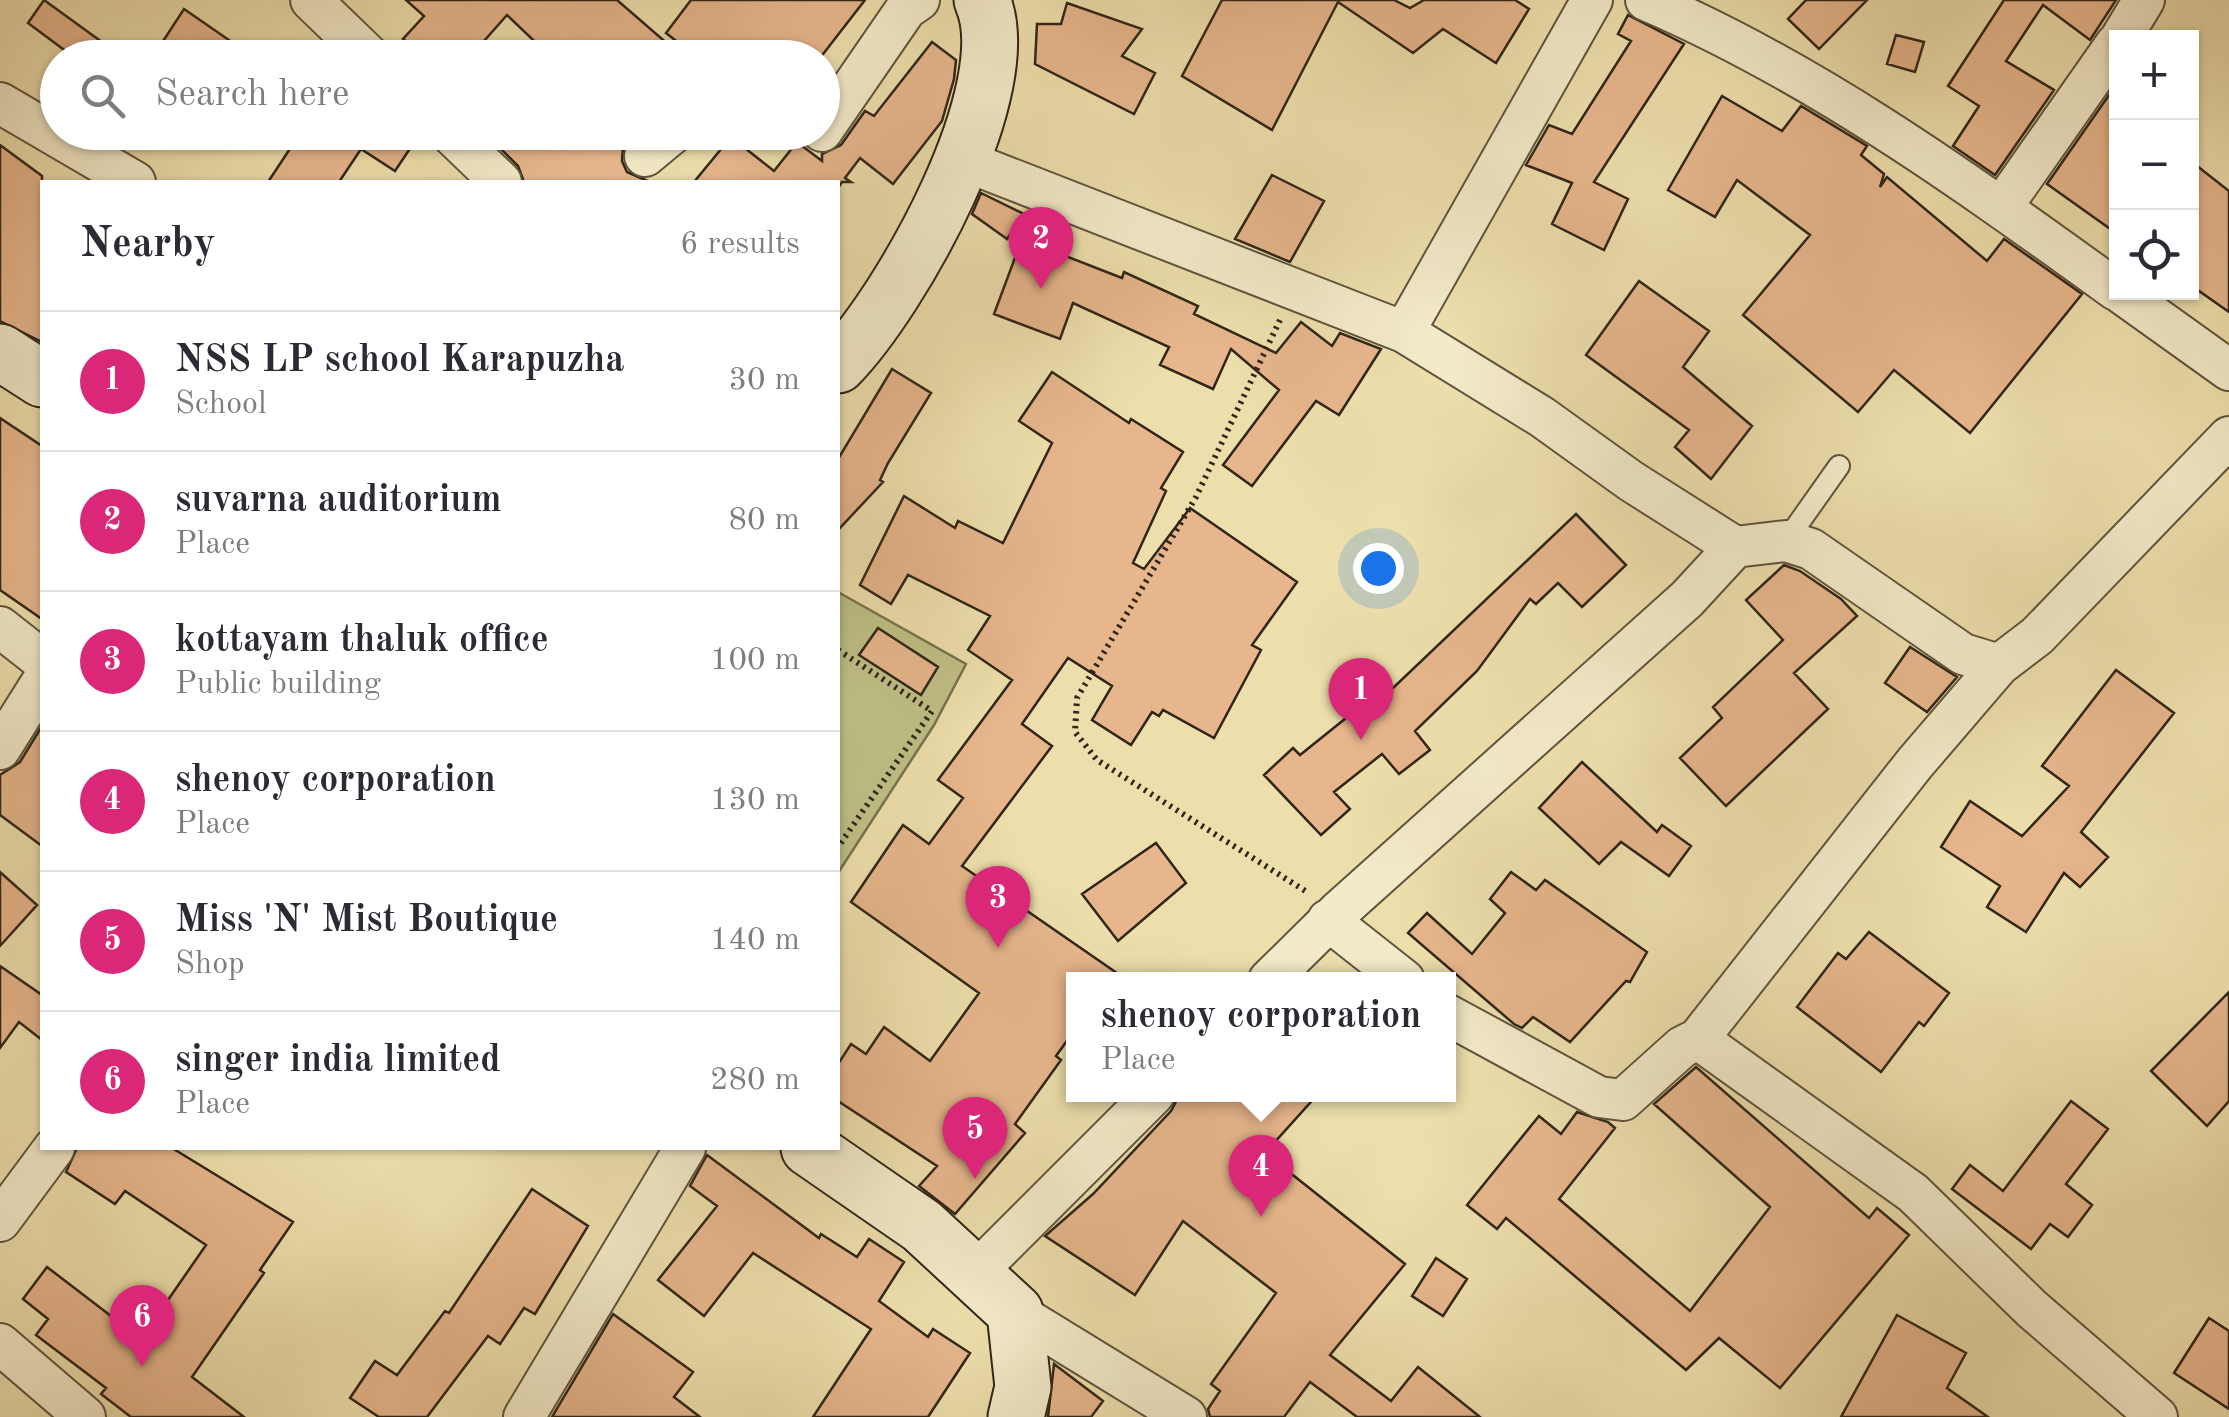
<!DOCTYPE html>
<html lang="en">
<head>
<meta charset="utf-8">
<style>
  :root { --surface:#fff; --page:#f2f2f3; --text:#2b2b33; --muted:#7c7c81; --line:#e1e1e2; --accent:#db2777 }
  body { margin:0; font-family:"Old Standard TT",serif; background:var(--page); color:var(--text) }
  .controls { position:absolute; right:30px; top:30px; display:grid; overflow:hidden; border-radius:0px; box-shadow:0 2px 8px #0004 }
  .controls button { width:90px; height:90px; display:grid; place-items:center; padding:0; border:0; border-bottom:2px solid var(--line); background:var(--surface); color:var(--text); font:50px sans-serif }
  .you { position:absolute; left:1378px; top:568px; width:35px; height:35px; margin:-25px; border:8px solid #fff; border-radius:50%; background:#1a73e8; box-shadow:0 0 0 15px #1a73e833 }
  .badge { display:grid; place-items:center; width:65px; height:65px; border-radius:50%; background:var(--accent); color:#fff; font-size:32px; font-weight:700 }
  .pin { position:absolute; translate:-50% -82px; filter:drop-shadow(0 2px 5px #0008) }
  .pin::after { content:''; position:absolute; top:52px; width:35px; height:30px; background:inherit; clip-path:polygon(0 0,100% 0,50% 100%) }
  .popup { position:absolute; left:1066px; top:972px; width:390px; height:130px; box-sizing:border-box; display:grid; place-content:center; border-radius:0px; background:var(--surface); filter:drop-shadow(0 2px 8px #0005); font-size:32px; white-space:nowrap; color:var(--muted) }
  .popup b { font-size:38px; color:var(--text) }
  .popup::after { content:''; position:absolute; left:50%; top:100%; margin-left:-20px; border:20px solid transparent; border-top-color:var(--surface) }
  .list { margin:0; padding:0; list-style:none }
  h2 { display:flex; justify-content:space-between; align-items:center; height:130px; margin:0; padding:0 40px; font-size:42px }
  h2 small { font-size:32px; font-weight:400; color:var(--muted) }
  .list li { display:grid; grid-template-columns:65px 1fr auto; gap:30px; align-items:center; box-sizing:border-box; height:140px; padding:0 40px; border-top:2px solid var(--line) }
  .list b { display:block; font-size:38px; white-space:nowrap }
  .list p { margin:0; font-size:32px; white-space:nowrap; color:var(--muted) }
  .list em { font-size:32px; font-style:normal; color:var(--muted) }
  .icon { flex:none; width:55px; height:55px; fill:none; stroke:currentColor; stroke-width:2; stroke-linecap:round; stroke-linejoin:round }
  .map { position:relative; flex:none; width:2229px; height:1417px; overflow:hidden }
  .search { position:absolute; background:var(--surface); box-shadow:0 2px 8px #0004; left:40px; top:40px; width:800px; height:110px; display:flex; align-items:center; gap:25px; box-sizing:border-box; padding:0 35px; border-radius:55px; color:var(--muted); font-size:38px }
  .panel { position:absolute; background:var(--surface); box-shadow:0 2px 8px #0004; left:40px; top:180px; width:800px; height:970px; border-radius:0px }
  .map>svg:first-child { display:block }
  .green { fill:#bec085; stroke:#77724e; stroke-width:2.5 }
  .building { fill:#e7b68c; stroke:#302518; stroke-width:2.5 }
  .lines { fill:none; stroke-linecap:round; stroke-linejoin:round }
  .lane-casing { stroke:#5f543d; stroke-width:24 }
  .street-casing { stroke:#5f543d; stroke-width:44 }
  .secondary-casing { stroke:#302518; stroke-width:59 }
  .path { stroke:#302518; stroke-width:6; stroke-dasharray:2.5 5; stroke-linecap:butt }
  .lane { stroke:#f3eac9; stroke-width:20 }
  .street { stroke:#f3eac9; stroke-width:40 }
  .secondary { stroke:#f3eac9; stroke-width:55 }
</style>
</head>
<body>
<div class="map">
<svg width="2229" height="1417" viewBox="0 0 2229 1417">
  <rect width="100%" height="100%" fill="#eddfac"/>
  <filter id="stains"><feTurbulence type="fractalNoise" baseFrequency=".002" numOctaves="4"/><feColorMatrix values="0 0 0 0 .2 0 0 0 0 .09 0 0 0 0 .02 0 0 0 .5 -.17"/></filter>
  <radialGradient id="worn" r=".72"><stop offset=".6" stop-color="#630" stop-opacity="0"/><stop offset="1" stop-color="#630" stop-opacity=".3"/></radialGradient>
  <path class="green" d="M838 592 966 664 934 725 838 873Z"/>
  <path class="building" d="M44 0 124 58H75L28 23Z
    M406 0H617L684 58H552L507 15 469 58H424L403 39 424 16Z
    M691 0H865L820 58H698L666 33Z
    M1222 0H1394L1410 8 1424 0H1515L1529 9 1496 63 1443 29 1413 53 1338 2 1272 130 1182 76Z
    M1806 0H1867L1819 49 1788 19Z
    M2004 0H2116L2090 40 2043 5 2006 61 2054 90 1995 175 1953 146 1979 106 1948 86Z
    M1067 3 1142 29 1122 56 1155 73 1134 114 1035 64 1037 24H1061Z
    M184 9 255 58H152Z
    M1628 15 1684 44 1594 182 1628 199 1604 250 1552 224 1572 183 1526 165 1549 125 1572 134 1631 41 1618 34Z
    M1896 35 1924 42 1915 72 1887 64Z
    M932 42 956 60 954 79 942 121 893 184 860 158 845 178 851 182H842L838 188V182H694L731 137 774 171 797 142 822 161V154L841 145 865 111 874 116Z
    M2116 85V233L2047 184Z
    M1722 96 1782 131 1801 106 1867 146 1861 155 1884 174 1880 187 1887 177 1987 261 2004 239 2082 294 1970 433 1894 370 1858 412 1743 315 1810 235 1737 180 1715 217 1668 190Z
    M301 132H421L395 171 361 149 339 182H268Z
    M484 132H636L623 147 622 161 627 172 650 182H524L518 166Z
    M0 145 42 176V342L0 321Z
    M2192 162 2229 191V312L2192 286Z
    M1272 175 1324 201 1290 262 1235 239Z
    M981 193 1024 214 1007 239 972 214Z
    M1022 239 1122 278 1124 272 1198 306 1194 314 1276 353 1301 322 1332 346 1340 333 1381 349 1339 415 1316 401 1252 486 1223 465 1279 390 1231 349 1213 389 1160 365 1169 347 1073 303 1060 339 994 314Z
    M1639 281 1709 331 1683 367 1752 426 1711 479 1675 447 1689 430 1586 355Z
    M892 369 931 393 888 463 880 480 883 482 838 530V459Z
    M1052 372 1129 423 1131 419 1183 452 1161 488 1166 491 1133 563 1144 569 1190 508 1297 582 1252 645 1261 650 1214 738 1163 710 1159 716 1152 712 1131 745 1092 720 1112 686 1068 658 1022 724 1052 746 962 866 1127 980H1074V1031L1056 1056 1061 1060 1015 1124 1025 1133 955 1214 919 1186 937 1166 838 1101V1064L851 1044 866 1054 884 1027 930 1061 979 993 851 902 903 825 929 844 963 798 938 780 1012 680 968 650 990 616 908 575 891 604 860 585 904 496 955 528 958 521 1003 543 1052 443 1019 421Z
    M0 418 42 446V619L0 590Z
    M1576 514 1626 565 1582 607 1558 583 1536 604 1530 599 1477 671 1415 731 1430 750 1399 774 1382 754 1334 792 1350 809 1321 835 1264 775 1293 748 1300 755 1366 702 1372 708Z
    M1784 565 1800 571 1841 599 1857 616 1794 673 1828 709 1726 806 1680 758 1722 718 1713 707 1783 640 1746 600Z
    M878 628 938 667 921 695 859 655Z
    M1910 647 1957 677 1927 712 1885 683Z
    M2116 670 2174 713 2081 832 2108 857 2080 887 2064 873 2026 932 1987 907 2000 886 1941 847 1970 801 2022 836 2069 786 2042 766Z
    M42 726V846L0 815V775L20 762Z
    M1582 762 1657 832 1662 825 1691 846 1669 876 1621 842 1599 864 1539 808Z
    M1156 843 1186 883 1118 941 1082 894Z
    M0 872 37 905 0 946Z
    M1511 872 1536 890 1545 880 1647 952 1630 982 1626 981 1570 1042 1533 1017 1522 1028 1514 1024 1408 933 1427 913 1472 954 1505 913 1490 899Z
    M1869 932 1949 993 1924 1026 1919 1022 1881 1072 1797 1007 1838 953 1846 959Z
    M0 966 42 995V1040L19 1022 0 1048Z
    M2229 992V1101L2207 1126 2151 1071Z
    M1696 1067 1869 1218 1877 1208 1909 1235 1780 1388 1719 1338 1686 1370 1506 1218 1497 1229 1467 1205 1539 1116 1561 1134 1577 1112 1608 1122 1615 1128 1559 1199 1690 1311 1770 1207 1654 1104Z
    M1180 1094H1318L1265 1153 1405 1264 1330 1355 1391 1401 1418 1367 1480 1417H1357L1310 1382 1284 1417H1210L1208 1409 1220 1391 1211 1384 1276 1293 1183 1221 1135 1295 1045 1236 1093 1194 1171 1111Z
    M2071 1101 2108 1129 2066 1184 2092 1205 2068 1237 2050 1224 2031 1249 1952 1189 1970 1165 2003 1191Z
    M77 1148H172L293 1222 260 1270 264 1273 192 1377 244 1417H131L101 1394 106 1388 36 1335 48 1319 23 1299 47 1267 141 1339 206 1245 125 1191 115 1204 66 1172Z
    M707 1155 819 1238 821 1234 857 1257 869 1239 904 1262 879 1301 928 1337 933 1329 970 1353 928 1417H813L871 1329 753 1253 704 1316 658 1280 717 1206 690 1186Z
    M532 1189 588 1226 535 1314 524 1308 500 1344 488 1336 427 1417H379L350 1398 375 1361 397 1375 445 1311 449 1313Z
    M1436 1258 1467 1279 1443 1316 1412 1296Z
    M613 1314 693 1372 674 1397 700 1417H552Z
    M1897 1315 1966 1353 1947 1388 1988 1417H1841Z
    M2209 1318 2229 1331V1409L2174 1373Z
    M1054 1364 1103 1401 1091 1417H1048Z"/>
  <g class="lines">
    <g class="lane-casing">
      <path id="lane" d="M1786 541 1839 466"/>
    </g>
    <g class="street-casing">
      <path id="street" d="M311 0 371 58
        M1646 0C1816 73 1966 182 2116 290
        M2121 38 2144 0
        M0 103 135 182
        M822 131 906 9 919 0
        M449 132 501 182
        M645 156 674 132
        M960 159 1404 332 1542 417 1631 481 1735 547 1786 541 1811 549 1963 654 1999 665
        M2001 208 2116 44
        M2120 292 2229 370
        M1404 332 1592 0
        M0 627 42 660
        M0 749 42 682
        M1328 920 1404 980
        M1269 980 1338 912 1687 599 1735 547
        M1448 1015 1599 1097 1623 1100 1682 1047 1698 1039 1915 763 1999 665 2037 636 2229 437
        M1698 1039 1913 1193 2032 1309 2157 1417
        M0 1221 54 1148
        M975 1273 1154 1094
        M1015 1312 1186 1417
        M0 1344 85 1417
        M524 1417 685 1148"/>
    </g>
    <g class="secondary-casing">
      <path id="secondary" d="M0 352 42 379
        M838 365C901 301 1021 88 982 0
        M809 1148 922 1226 1015 1312 1023 1387 1016 1417"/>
    </g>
    <path class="path" d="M1280 320 1196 497 1077 698 1075 732 1097 760 1307 892
      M838 650 932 711 838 847"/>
    <use href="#lane" class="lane"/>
    <use href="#street" class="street"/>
    <use href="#secondary" class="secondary"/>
  </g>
  <rect width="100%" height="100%" filter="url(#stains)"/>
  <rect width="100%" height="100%" fill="url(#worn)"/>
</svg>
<div class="controls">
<button>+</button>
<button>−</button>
<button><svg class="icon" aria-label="locate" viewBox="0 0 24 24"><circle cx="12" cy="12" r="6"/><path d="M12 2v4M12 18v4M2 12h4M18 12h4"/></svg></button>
</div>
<div class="you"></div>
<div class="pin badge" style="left:1361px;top:740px">1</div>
<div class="pin badge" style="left:1041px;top:289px">2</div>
<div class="pin badge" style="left:998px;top:948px">3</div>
<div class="pin badge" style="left:1261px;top:1217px">4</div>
<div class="popup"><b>shenoy corporation</b>Place</div>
<div class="pin badge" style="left:975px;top:1179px">5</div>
<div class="pin badge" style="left:142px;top:1367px">6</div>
<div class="search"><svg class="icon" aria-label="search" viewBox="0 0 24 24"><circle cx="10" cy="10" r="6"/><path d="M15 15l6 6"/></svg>Search here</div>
<section class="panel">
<h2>Nearby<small>6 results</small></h2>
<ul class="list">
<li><span class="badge">1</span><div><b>NSS LP school Karapuzha</b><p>School</p></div><em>30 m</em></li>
<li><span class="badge">2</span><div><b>suvarna auditorium</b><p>Place</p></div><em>80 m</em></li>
<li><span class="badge">3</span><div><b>kottayam thaluk office</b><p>Public building</p></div><em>100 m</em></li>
<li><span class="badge">4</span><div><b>shenoy corporation</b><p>Place</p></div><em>130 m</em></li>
<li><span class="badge">5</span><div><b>Miss 'N' Mist Boutique</b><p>Shop</p></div><em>140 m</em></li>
<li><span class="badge">6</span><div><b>singer india limited</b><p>Place</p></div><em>280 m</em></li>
</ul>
</section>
</div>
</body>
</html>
